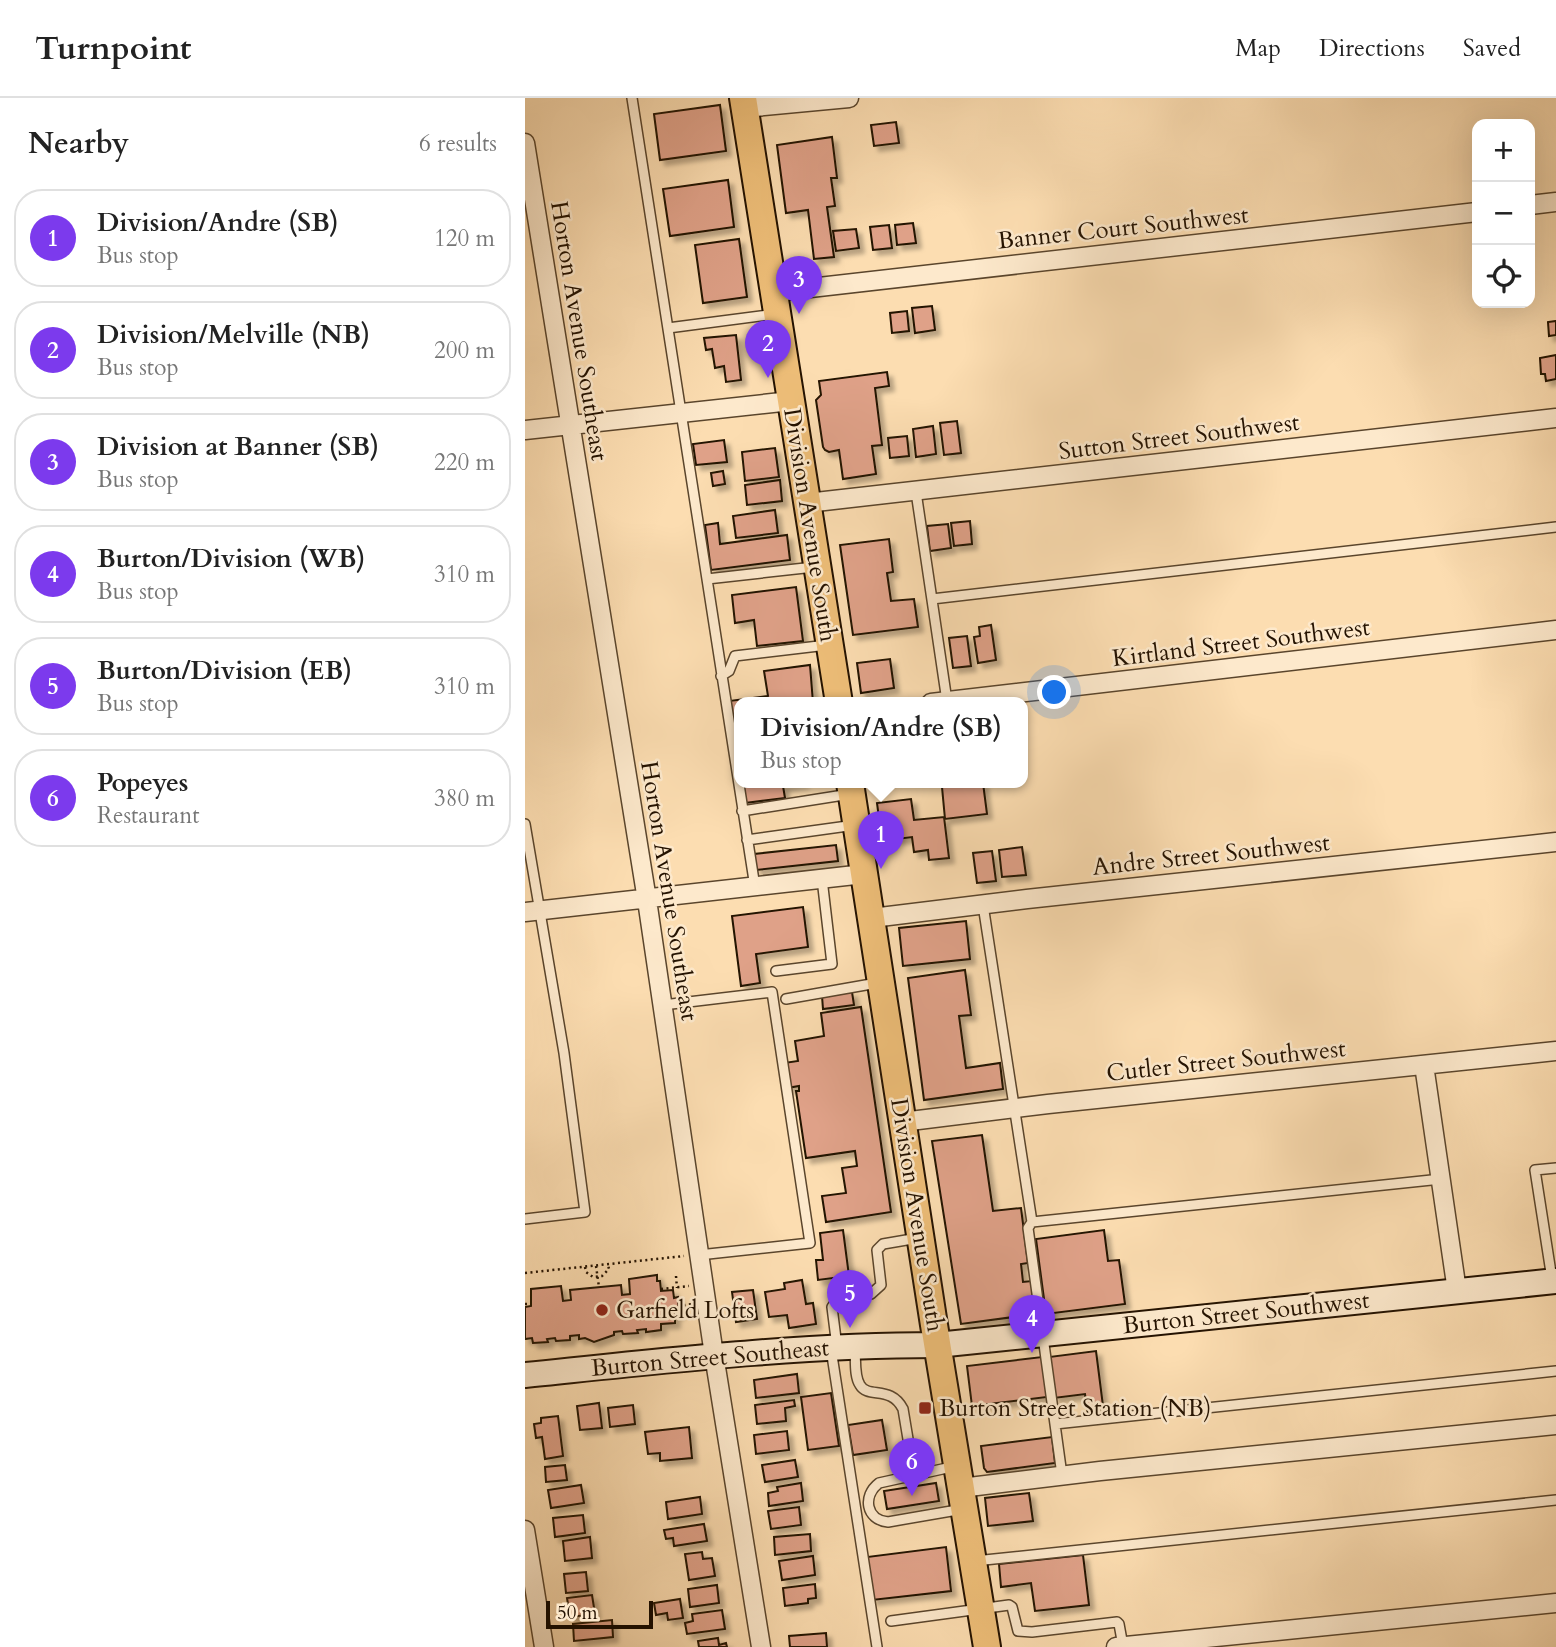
<!DOCTYPE html>
<html lang="en">
<head>
<meta charset="utf-8">
<style>
  :root { --surface:#fff; --page:#f6f6f6; --text:#222; --muted:#767676; --line:#e0e0e0; --accent:#7c3aed }
  body { margin:0; font-family:Cardo,serif; background:var(--page); color:var(--text) }
  .controls { position:absolute; right:21px; top:21px; display:grid; overflow:hidden; border-radius:14px; box-shadow:0 7px 28px #0002 }
  .controls button { width:63px; height:63px; display:grid; place-items:center; padding:0; border:0; border-bottom:2px solid var(--line); background:var(--surface); color:var(--text); font:35px sans-serif }
  .scale { position:absolute; left:21px; bottom:18px; width:107px; box-sizing:border-box; padding-left:7px; border:4px solid #241200; border-top:0; font-size:19px; line-height:24px; white-space:nowrap; color:#241200; -webkit-text-stroke:5px #fde9cc; paint-order:stroke }
  .you { position:absolute; left:530px; top:595px; width:24px; height:24px; margin:-18px; border:5px solid #fff; border-radius:50%; background:#1a73e8; box-shadow:0 0 0 10px #1a73e833 }
  .badge { display:grid; place-items:center; width:46px; height:46px; border-radius:50%; background:var(--accent); color:#fff; font-size:23px; font-weight:700 }
  .pin { position:absolute; translate:-50% -58px; filter:drop-shadow(0 2px 4px #0008) }
  .pin::after { content:''; position:absolute; top:37px; width:24px; height:21px; background:inherit; clip-path:polygon(0 0,100% 0,50% 100%) }
  .popup { position:absolute; left:209px; top:599px; width:294px; height:91px; box-sizing:border-box; display:grid; place-content:center; border-radius:14px; background:var(--surface); filter:drop-shadow(0 2px 5px #0005); font-size:23px; white-space:nowrap; color:var(--muted) }
  .popup b { font-size:26px; color:var(--text) }
  .popup::after { content:''; position:absolute; left:50%; top:100%; margin-left:-14px; border:14px solid transparent; border-top-color:var(--surface) }
  .list { margin:0; padding:0; list-style:none }
  h2 { display:flex; justify-content:space-between; align-items:center; height:91px; margin:0; padding:0 28px; font-size:30px }
  h2 small { font-size:23px; font-weight:400; color:var(--muted) }
  .list li { display:grid; grid-template-columns:46px 1fr auto; gap:21px; align-items:center; box-sizing:border-box; height:98px; margin:0 14px 14px; padding:0 14px; border:2px solid var(--line); border-radius:28px }
  .list b { display:block; font-size:26px; white-space:nowrap }
  .list p { margin:0; font-size:23px; white-space:nowrap; color:var(--muted) }
  .list em { font-size:23px; font-style:normal; color:var(--muted) }
  .icon { flex:none; width:38px; height:38px; fill:none; stroke:currentColor; stroke-width:2; stroke-linecap:round; stroke-linejoin:round }
  .map { position:relative; flex:none; width:1031px; height:1549px; overflow:hidden }
  header { display:flex; align-items:center; gap:42px; box-sizing:border-box; height:98px; padding:0 35px; background:var(--surface); border-bottom:2px solid var(--line) }
  header strong { font-size:33px }
  nav { display:flex; gap:38px; margin-inline-start:auto; font-size:24px }
  main { display:flex }
  aside { flex:1; background:var(--surface) }
  .map>svg:first-child { display:block }
  .building { fill:#dfa188; stroke:#241200; stroke-width:2; filter:url(#shadow) }
  .lines { fill:none; stroke-linecap:round; stroke-linejoin:round }
  .lane-casing { stroke:#5a452c; stroke-width:12 }
  .street-casing { stroke:#5a452c; stroke-width:21 }
  .secondary-casing { stroke:#241200; stroke-width:28 }
  .primary-casing { stroke:#241200; stroke-width:30 }
  .path { stroke:#241200; stroke-width:2.5; stroke-dasharray:2 3.5; stroke-linecap:butt }
  .lane { stroke:#fde9cc; stroke-width:9 }
  .street { stroke:#fde9cc; stroke-width:18 }
  .secondary { stroke:#fde9cc; stroke-width:24 }
  .primary { stroke:#eebe78; stroke-width:26 }
  .poi-dot { fill:#8f2418; stroke:#fde9cc; stroke-width:2.5 }
  .labels { text-anchor:middle; dominant-baseline:central; stroke-width:5; stroke-linejoin:round; paint-order:stroke }
  .street-label { font-size:24px; fill:#241200; stroke:#fde9cc }
  .poi-label { font-size:24px; fill:#241200; stroke:#fde9cc; text-anchor:start }
</style>
</head>
<body>
<header>
<strong>Turnpoint</strong>
<nav><a>Map</a><a>Directions</a><a>Saved</a></nav>
</header>
<main>
<aside>
<h2>Nearby<small>6 results</small></h2>
<ul class="list">
<li><span class="badge">1</span><div><b>Division/Andre (SB)</b><p>Bus stop</p></div><em>120 m</em></li>
<li><span class="badge">2</span><div><b>Division/Melville (NB)</b><p>Bus stop</p></div><em>200 m</em></li>
<li><span class="badge">3</span><div><b>Division at Banner (SB)</b><p>Bus stop</p></div><em>220 m</em></li>
<li><span class="badge">4</span><div><b>Burton/Division (WB)</b><p>Bus stop</p></div><em>310 m</em></li>
<li><span class="badge">5</span><div><b>Burton/Division (EB)</b><p>Bus stop</p></div><em>310 m</em></li>
<li><span class="badge">6</span><div><b>Popeyes</b><p>Restaurant</p></div><em>380 m</em></li>
</ul>
</aside>
<div class="map">
<svg width="1031" height="1549" viewBox="0 0 1031 1549">
  <defs>
    <filter id="shadow"><feDropShadow dx="5" dy="5" stdDeviation="2" flood-color="#0004"/></filter>
  </defs>
  <rect width="100%" height="100%" fill="#fcddb1"/>
  <filter id="stains"><feTurbulence type="fractalNoise" baseFrequency=".00286" numOctaves="4"/><feColorMatrix values="0 0 0 0 .2 0 0 0 0 .09 0 0 0 0 .02 0 0 0 .5 -.17"/></filter>
  <radialGradient id="worn" r=".72"><stop offset=".6" stop-color="#630" stop-opacity="0"/><stop offset="1" stop-color="#630" stop-opacity=".3"/></radialGradient>
  <path class="building" d="M195 7 201 53 135 62 129 16Z
    M371 24 374 45 349 48 346 27Z
    M307 39 312 80H306L310 108 302 109 309 159 289 161 283 112 261 115 252 47Z
    M203 82 209 129 145 138 138 91Z
    M388 125 391 145 372 147 370 127Z
    M364 127 367 150 348 152 345 129Z
    M331 131 334 150 311 153 308 133Z
    M214 141 222 199 178 205 170 147Z
    M407 208 410 232 390 235 387 210Z
    M382 213 384 233 367 235 365 215Z
    M1031 223V237L1024 238 1023 224Z
    M211 237 216 282 201 284 199 268 190 270 187 251 181 252 179 240Z
    M1031 257V281L1021 283 1020 276H1016L1015 260Z
    M362 274 364 288 350 290 357 347 347 348 351 376 318 381 314 352 304 354 300 352 298 349 291 302 296 297 294 283Z
    M432 323 436 355 419 357 415 325Z
    M408 328 411 356 391 359 388 331Z
    M382 338 384 358 365 360 363 340Z
    M199 342 202 364 171 367 168 346Z
    M250 350 254 379 220 383 217 354Z
    M198 373 200 386 188 388 186 375Z
    M255 382 257 403 222 407 220 387Z
    M250 412 253 435 211 440 208 418Z
    M445 423 447 446 429 448 426 425Z
    M193 425 195 446 262 437 265 462 186 472 180 427Z
    M423 426 426 450 405 453 402 428Z
    M364 441 368 474 362 475 366 503 389 501 393 529 328 537 315 447Z
    M271 489 278 543 232 548 229 522 210 525 207 497Z
    M466 527 471 562 453 565 449 539 455 538 454 529Z
    M442 538 446 568 428 570 424 540Z
    M365 561 369 590 336 595 332 565Z
    M285 567 288 605H214V660L204 603 243 598 239 573Z
    M218 685H280L258 688 260 700 220 705Z
    M448 685H458L462 716 420 721 417 689Z
    M386 701 389 722 419 719 424 760 404 762 403 752 389 754 387 739 372 741 370 726 355 728 352 705Z
    M311 747 313 763 231 772 229 756Z
    M497 749 501 777 477 779 474 752Z
    M467 753 471 783 452 785 448 755Z
    M278 809 283 849 231 856 235 885 216 888 207 818Z
    M441 823 445 861 378 868 374 830Z
    M440 872 446 917 434 918 441 970 475 965 478 991 399 1002 383 880Z
    M327 894 329 907 298 911 297 898Z
    M336 909 366 1114 301 1124 297 1098 321 1095 317 1070 332 1068 330 1053 281 1060 271 993H274V988L262 990 259 965 273 963 270 943 299 938 296 915Z
    M457 1037 468 1113 496 1110 503 1165 496 1166 498 1184 507 1183 511 1216 436 1226 407 1043Z
    M318 1132 324 1178 293 1182 291 1162H298L295 1135Z
    M579 1132 583 1163 594 1162 600 1206 521 1216 511 1141Z
    M132 1177V1183H135L136 1193 148 1192 149 1200 153 1199 154 1216H150V1225L136 1226V1232L121 1234V1231L112 1232 113 1235 98 1236 97 1233 89 1234V1237L69 1244 60 1240 54 1241V1237L45 1238V1242L31 1243 30 1240 22 1241 23 1244 8 1245 7 1240 0 1241V1209L6 1208V1191L36 1188 38 1203 46 1202 45 1192 96 1187 97 1197 105 1196 104 1181Z
    M277 1182 281 1206 288 1205 291 1226 264 1230 262 1217 244 1219 240 1194 260 1191 259 1185Z
    M228 1192 232 1221 211 1224 207 1194Z
    M571 1253 578 1308H572L573 1316 563 1317 560 1296 529 1300 524 1259Z
    M517 1259 522 1299 447 1308 442 1268Z
    M272 1276 274 1295 231 1300 229 1282Z
    M306 1295 314 1348 283 1352 276 1299Z
    M269 1302 270 1308 260 1310 261 1323 232 1326 230 1307Z
    M74 1305 77 1330 55 1332 52 1308Z
    M108 1307 110 1326 85 1329 83 1310Z
    M33 1318 38 1358 20 1361 17 1339 11 1340 9 1326 16 1325V1320Z
    M357 1322 362 1352 328 1357 323 1327Z
    M164 1329 167 1360 135 1363V1355L123 1356 120 1334Z
    M262 1333 264 1352 231 1356 229 1337Z
    M527 1339 530 1365 462 1374 459 1370 456 1348Z
    M270 1362 273 1379 240 1384 237 1367Z
    M40 1367 42 1382 21 1384 20 1369Z
    M276 1385 278 1403 244 1408 243 1395 253 1393 252 1389Z
    M411 1385 414 1403 362 1411 359 1393Z
    M56 1387 59 1405 26 1410 23 1392Z
    M504 1395 508 1423 463 1428 460 1400Z
    M175 1399 177 1416 143 1421 141 1404Z
    M274 1409 276 1427 246 1431 243 1413Z
    M58 1417 60 1435 30 1439 28 1420Z
    M179 1426 182 1443 149 1448 148 1440 141 1441 139 1432Z
    M285 1436 286 1453 250 1457 249 1439Z
    M65 1439 67 1460 40 1463 38 1443Z
    M421 1449 426 1493 347 1502 342 1459Z
    M177 1454 178 1461 187 1460 190 1478 164 1482 160 1456Z
    M558 1457 564 1507 510 1513 506 1485 476 1489 474 1466Z
    M288 1458 290 1477 257 1482 254 1463Z
    M61 1474 63 1493 41 1495 39 1476Z
    M290 1486 291 1500 283 1501V1505L260 1508 258 1490Z
    M192 1487 194 1505 165 1509 163 1491Z
    M67 1497 70 1516 45 1519 42 1500Z
    M155 1501 158 1520 143 1522 142 1515 131 1517 129 1505Z
    M197 1512 200 1531 162 1536 160 1525 168 1523 167 1516Z
    M87 1522 88 1539 49 1543 48 1526Z
    M301 1535 302 1549H265L264 1538Z
    M193 1540 194 1547 201 1545 202 1549H174L173 1543Z"/>
  <g class="lines">
    <g class="lane-casing">
      <path id="lane" d="M107 0 230 789
        M143 230 251 216
        M391 394 422 603
        M182 481 289 469
        M407 501 1031 429
        M196 578 204 573 210 558 302 547
        M217 713 325 696
        M0 726 39 955 60 1114 0 1121
        M222 742 330 727
        M458 807 507 1124 503 1130 537 1377
        M251 873 307 866 297 781
        M261 901 352 885
        M138 907 247 894 285 1145 174 1157
        M507 1124 916 1081
        M1027 1181 1010 1072 1031 1070
        M312 1249 307 1209 313 1200 346 1196 356 1187 352 1152 358 1146 393 1140
        M306 1251 352 1549
        M330 1252C331 1262 329 1278 335 1287 343 1301 366 1287 378 1311L389 1377
        M530 1326 1031 1273
        M431 1368 354 1385C337 1398 341 1422 363 1424L438 1411
        M450 1463 1031 1402
        M366 1523 484 1507 487 1509 493 1533 507 1534 592 1524 594 1526 598 1548"/>
    </g>
    <g class="street-casing">
      <path id="street" d="M219 10 324 0
        M0 45 122 802 189 1257 236 1549
        M1005 107 1031 104
        M250 194 952 114
        M0 332 266 303
        M282 405 1031 320
        M406 605 1031 532
        M0 814 339 776
        M347 820 502 801 1031 744
        M899 967 932 1193
        M377 1024 523 1006 1031 953
        M436 1390 575 1373 1031 1327
        M0 1432 19 1549
        M591 1549 1031 1505"/>
    </g>
    <g class="secondary-casing">
      <path id="secondary" d="M0 1277C137 1263 274 1247 412 1247L1031 1183"/>
    </g>
    <g class="primary-casing">
      <path id="primary" d="M218 0 314 605
        M325 685 409 1227 462 1549"/>
    </g>
    <path class="path" d="M71 1168 74 1189
      M60 1169 61 1174 68 1179 77 1178 84 1171 83 1167
      M0 1175 159 1158
      M151 1178 152 1190
      M136 1191 164 1188
      M0 1206H5
      M153 1208 167 1206"/>
    <use href="#lane" class="lane"/>
    <use href="#street" class="street"/>
    <use href="#secondary" class="secondary"/>
    <use href="#primary" class="primary"/>
  </g>
  <g class="poi-dot">
    <circle cx="77" cy="1212" r="7"/>
    <rect x="393" y="1303" width="14" height="14" rx="3.5"/>
  </g>
  <g class="labels">
    <g class="street-label">
      <text transform="translate(598 130) rotate(-6)">Banner Court Southwest</text>
      <text transform="translate(54 233) rotate(81)">Horton Avenue Southeast</text>
      <text transform="translate(654 339) rotate(-7)">Sutton Street Southwest</text>
      <text transform="translate(285 427) rotate(81)">Division Avenue South</text>
      <text transform="translate(716 545) rotate(-7)">Kirtland Street Southwest</text>
      <text transform="translate(686 757) rotate(-6)">Andre Street Southwest</text>
      <text transform="translate(144 793) rotate(81)">Horton Avenue Southeast</text>
      <text transform="translate(701 963) rotate(-6)">Cutler Street Southwest</text>
      <text transform="translate(392 1117) rotate(81)">Division Avenue South</text>
      <text transform="translate(721 1215) rotate(-6)">Burton Street Southwest</text>
      <text transform="translate(185 1260) rotate(-5)">Burton Street Southeast</text>
    </g>
    <g class="poi-label">
      <text x="91" y="1212">Garfield Lofts</text>
      <text x="414" y="1310">Burton Street Station (NB)</text>
    </g>
  </g>
  <rect width="100%" height="100%" filter="url(#stains)"/>
  <rect width="100%" height="100%" fill="url(#worn)"/>
</svg>
<div class="controls">
<button>+</button>
<button>−</button>
<button><svg class="icon" aria-label="locate" viewBox="0 0 24 24"><circle cx="12" cy="12" r="6"/><path d="M12 2v4M12 18v4M2 12h4M18 12h4"/></svg></button>
</div>
<div class="scale">50 m</div>
<div class="you"></div>
<div class="pin badge" style="left:356px;top:771px">1</div>
<div class="popup"><b>Division/Andre (SB)</b>Bus stop</div>
<div class="pin badge" style="left:243px;top:280px">2</div>
<div class="pin badge" style="left:274px;top:216px">3</div>
<div class="pin badge" style="left:507px;top:1255px">4</div>
<div class="pin badge" style="left:325px;top:1230px">5</div>
<div class="pin badge" style="left:387px;top:1398px">6</div>
</div>
</main>
</body>
</html>
